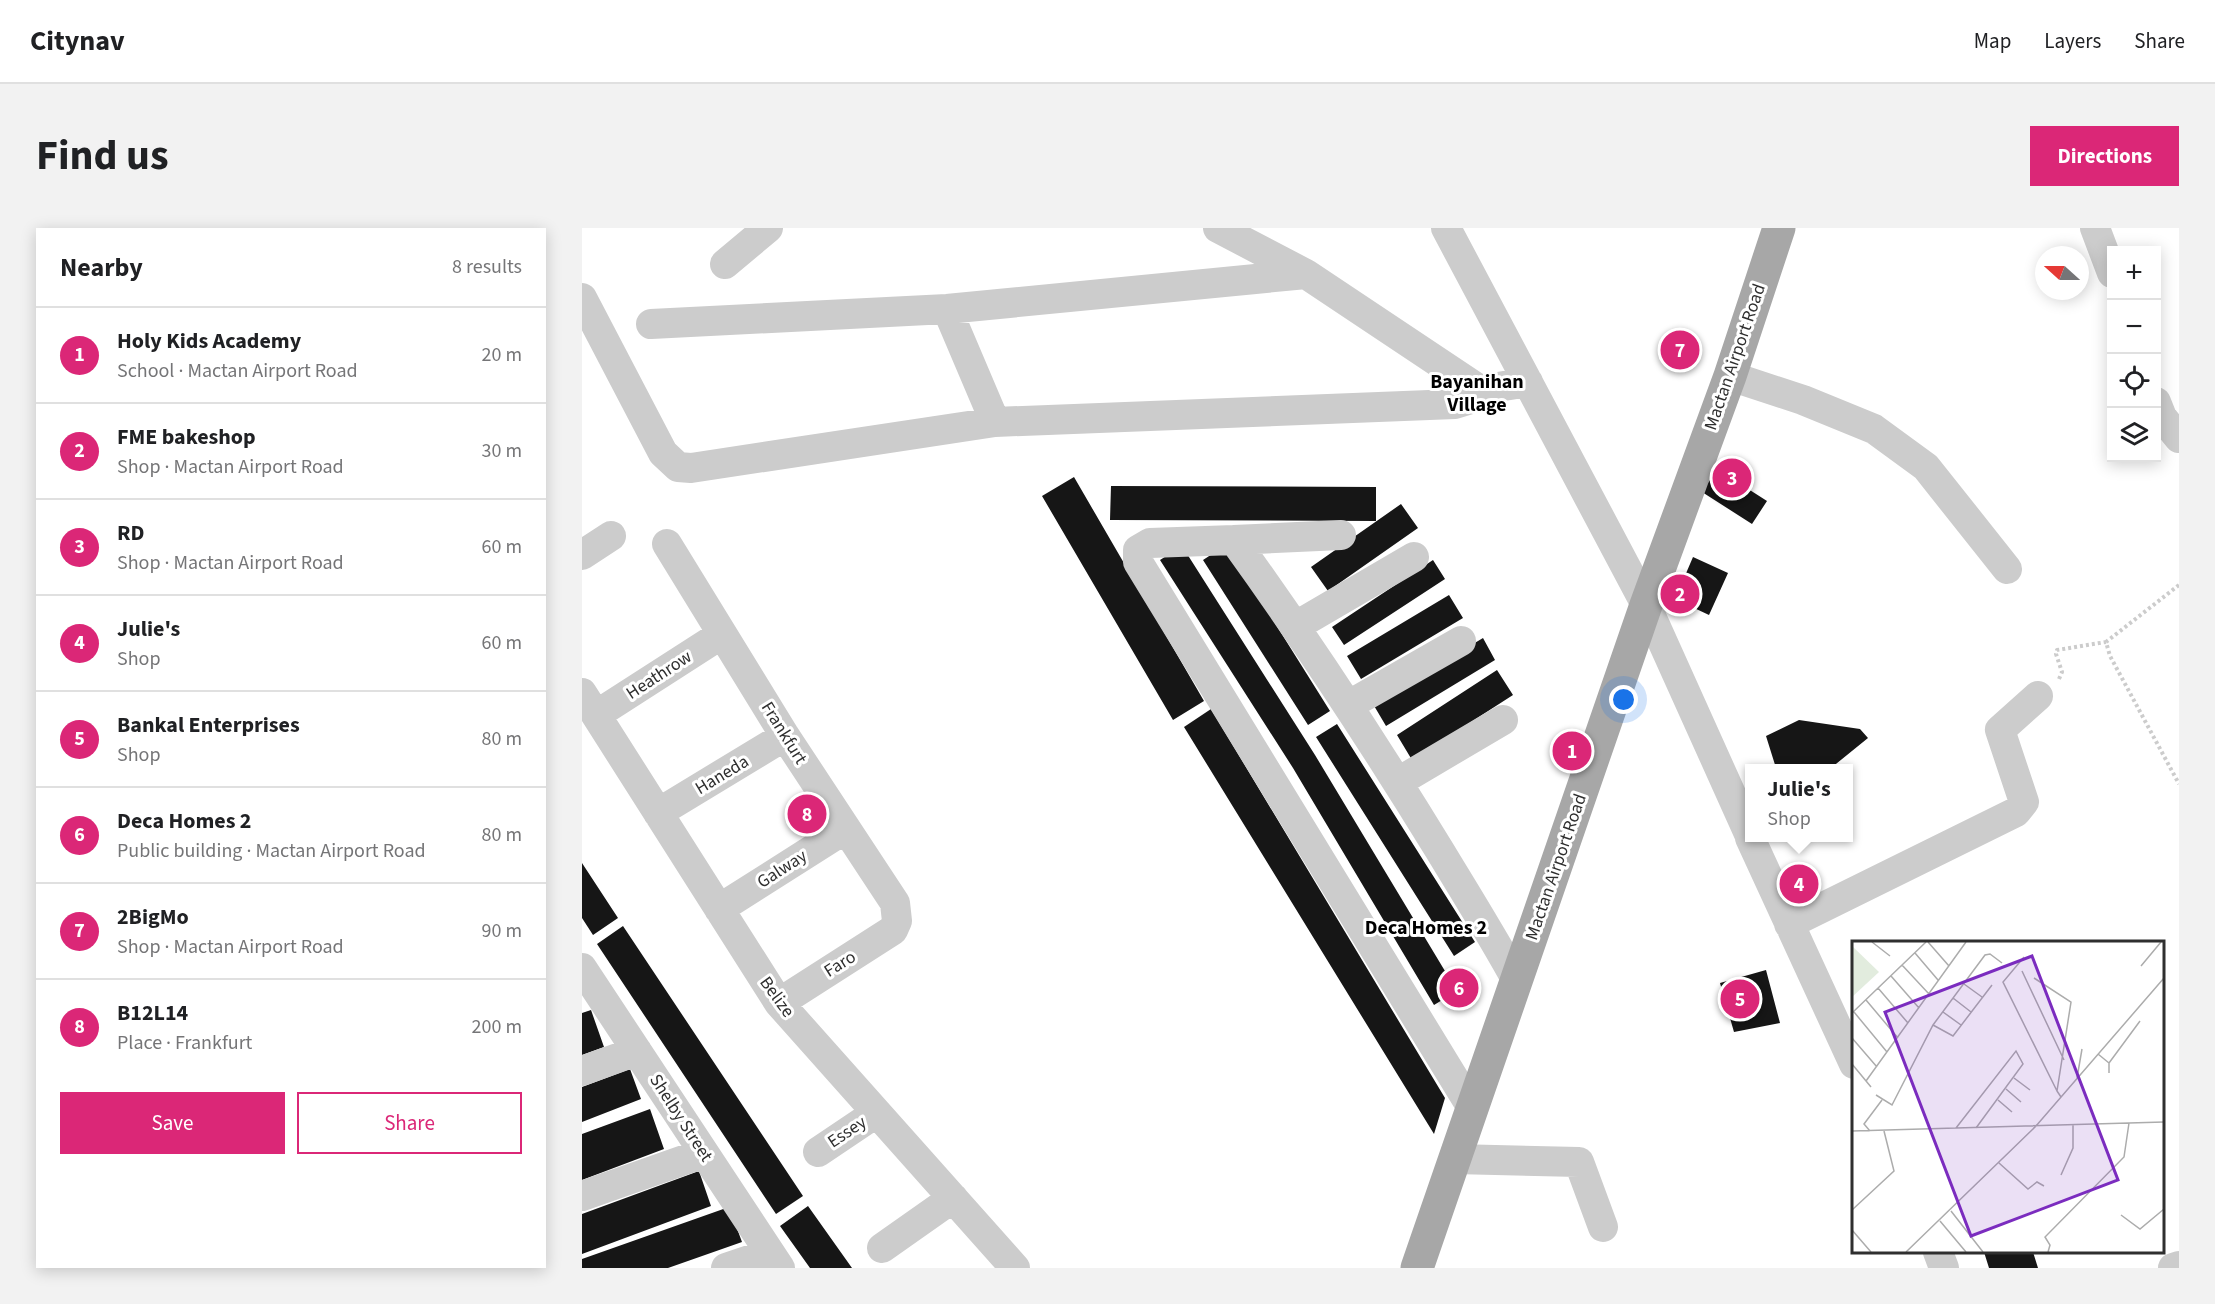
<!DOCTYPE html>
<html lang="en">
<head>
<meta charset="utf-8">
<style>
  :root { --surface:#fff; --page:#f2f2f2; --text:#202124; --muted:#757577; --line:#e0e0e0; --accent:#db2777 }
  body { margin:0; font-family:"Source Sans 3",sans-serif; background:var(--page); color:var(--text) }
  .controls { position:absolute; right:18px; top:18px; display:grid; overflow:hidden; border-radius:0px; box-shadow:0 3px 15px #0003 }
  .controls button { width:54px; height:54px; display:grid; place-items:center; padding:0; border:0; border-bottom:2px solid var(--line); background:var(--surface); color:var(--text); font:30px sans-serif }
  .compass { position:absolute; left:1453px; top:18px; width:54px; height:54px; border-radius:50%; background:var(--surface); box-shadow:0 3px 15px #0003; rotate:291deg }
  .you { position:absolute; left:1042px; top:472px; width:21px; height:21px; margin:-15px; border:4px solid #fff; border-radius:50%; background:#1a73e8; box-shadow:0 0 0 9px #1a73e833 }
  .badge { display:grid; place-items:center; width:39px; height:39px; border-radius:50%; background:var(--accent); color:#fff; font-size:20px; font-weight:700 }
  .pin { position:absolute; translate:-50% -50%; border:3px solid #fff; box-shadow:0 2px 6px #0006 }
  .popup { position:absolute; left:1163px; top:536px; width:108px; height:78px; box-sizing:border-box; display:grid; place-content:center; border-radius:0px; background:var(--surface); filter:drop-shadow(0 2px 4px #0005); font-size:20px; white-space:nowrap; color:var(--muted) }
  .popup b { font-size:22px; color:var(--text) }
  .popup::after { content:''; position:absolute; left:50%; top:100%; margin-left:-12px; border:12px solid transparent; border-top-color:var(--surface) }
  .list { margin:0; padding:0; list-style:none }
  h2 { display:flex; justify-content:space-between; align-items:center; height:78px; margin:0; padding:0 24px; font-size:26px }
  h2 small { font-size:20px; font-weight:400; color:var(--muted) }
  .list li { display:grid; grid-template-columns:39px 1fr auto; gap:18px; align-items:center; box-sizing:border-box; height:96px; padding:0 24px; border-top:2px solid var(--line) }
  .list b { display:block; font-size:22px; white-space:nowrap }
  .list p { margin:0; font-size:20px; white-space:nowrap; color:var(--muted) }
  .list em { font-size:20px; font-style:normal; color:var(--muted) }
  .actions { display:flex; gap:12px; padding:18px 24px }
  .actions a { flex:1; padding:14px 0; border:2px solid var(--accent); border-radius:0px; text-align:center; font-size:21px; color:var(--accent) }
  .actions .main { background:var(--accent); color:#fff }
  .icon { flex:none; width:33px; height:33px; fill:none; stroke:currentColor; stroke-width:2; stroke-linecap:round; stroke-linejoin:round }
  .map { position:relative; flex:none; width:1597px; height:1040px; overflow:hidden; border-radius:0px }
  header { display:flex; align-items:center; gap:36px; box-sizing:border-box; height:84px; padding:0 30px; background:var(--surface); border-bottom:2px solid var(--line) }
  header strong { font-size:28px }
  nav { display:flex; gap:33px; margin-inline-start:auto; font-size:21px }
  .intro { display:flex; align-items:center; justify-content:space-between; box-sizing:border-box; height:144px; padding:0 36px }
  h1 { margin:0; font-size:42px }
  .button { padding:15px 27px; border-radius:0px; background:var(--accent); color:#fff; font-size:21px; font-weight:700 }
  main { display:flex; gap:36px; padding:0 36px }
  aside { flex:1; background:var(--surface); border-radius:0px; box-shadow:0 3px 15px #0003 }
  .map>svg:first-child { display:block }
  .building { fill:#161616 }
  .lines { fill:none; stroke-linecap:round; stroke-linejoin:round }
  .path { stroke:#ccc; stroke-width:4; stroke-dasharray:3 3; stroke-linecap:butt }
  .minor { stroke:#ccc; stroke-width:30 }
  .major { stroke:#a7a7a7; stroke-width:33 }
  .labels { text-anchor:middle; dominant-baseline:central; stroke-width:6; stroke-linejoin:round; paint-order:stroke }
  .street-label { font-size:18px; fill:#2f2f2f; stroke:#fff }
  .neighbourhood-label { font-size:20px; font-weight:bold; fill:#000; stroke:#fff }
  .inset-road { fill:none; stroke:#acacac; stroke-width:1.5 }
  .view { fill:#7b2cbf; fill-opacity:0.15; stroke:#7b2cbf; stroke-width:3 }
  .inset-edge { fill:none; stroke:#2f2f2f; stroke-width:3 }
</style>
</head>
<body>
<header>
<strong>Citynav</strong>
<nav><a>Map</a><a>Layers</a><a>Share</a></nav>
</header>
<div class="intro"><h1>Find us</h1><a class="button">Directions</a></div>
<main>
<aside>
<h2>Nearby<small>8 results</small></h2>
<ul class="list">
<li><span class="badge">1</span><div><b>Holy Kids Academy</b><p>School · Mactan Airport Road</p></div><em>20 m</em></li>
<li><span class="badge">2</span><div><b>FME bakeshop</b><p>Shop · Mactan Airport Road</p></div><em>30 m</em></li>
<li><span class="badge">3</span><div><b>RD</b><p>Shop · Mactan Airport Road</p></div><em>60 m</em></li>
<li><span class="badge">4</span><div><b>Julie's</b><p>Shop</p></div><em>60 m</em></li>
<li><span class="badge">5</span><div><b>Bankal Enterprises</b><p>Shop</p></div><em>80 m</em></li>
<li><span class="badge">6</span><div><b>Deca Homes 2</b><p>Public building · Mactan Airport Road</p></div><em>80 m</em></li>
<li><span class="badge">7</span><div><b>2BigMo</b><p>Shop · Mactan Airport Road</p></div><em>90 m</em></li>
<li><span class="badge">8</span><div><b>B12L14</b><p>Place · Frankfurt</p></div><em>200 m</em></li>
</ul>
<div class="actions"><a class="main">Save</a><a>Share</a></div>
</aside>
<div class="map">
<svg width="1597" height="1040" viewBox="0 0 1597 1040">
  <rect width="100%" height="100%" fill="#fff"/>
  <path class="building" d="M1135 241 1185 273 1170 296 1120 264Z
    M492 249 622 473 591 492 460 268Z
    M529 258 794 259V293L528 292Z
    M819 276 836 300 746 363 729 339Z
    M644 317 748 483 726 497 621 332Z
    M600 318 733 527 875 763 852 777 711 540 578 332Z
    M1111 329 1146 345 1127 387 1093 371Z
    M851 332 863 351 762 417 750 399Z
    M867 367 881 390 779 451 765 428Z
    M901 410 913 432 804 498 791 476Z
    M915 442 931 467 830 532 815 507Z
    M629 481 863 870 852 906 602 499Z
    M1217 492 1278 501 1286 510 1249 540H1194L1184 508Z
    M755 496 893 714 872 728 734 509Z
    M224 565 246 594 226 606 205 578Z
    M0 635 36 690 11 707 0 690Z
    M41 698 221 968 194 986 15 716Z
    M1184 742 1198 795 1152 804 1138 755Z
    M9 782 22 819 0 827V785Z
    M48 841 59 871 0 894V859Z
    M68 881 82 921 0 952V906Z
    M117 943 129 978 0 1026V986Z
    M226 978 270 1040H228L198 998Z
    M147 979 160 1014 86 1040H0V1031Z
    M1402 1024H1451L1456 1040H1407Z"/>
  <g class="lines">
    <path class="path" d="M1597 357 1524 414 1528 428 1597 556
      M1477 451 1480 444 1474 426 1475 422 1524 414"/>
    <path class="minor" d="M636 0 724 46 898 162 946 154
      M864 0 1064 377 1168 608
      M1513 0 1530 45
      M143 36 186 0
      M0 70 81 225 96 239 109 240 413 194 873 176 886 172 898 162
      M365 81 413 194
      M69 96 365 81 724 46
      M1148 148 1221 172 1292 201 1344 239 1425 341
      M1574 174 1580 189 1597 210
      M652 312 759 307
      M85 316 203 508 313 675 315 693 311 702 197 775
      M0 327 29 308
      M714 398 832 329
      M0 465 197 775 433 1040
      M767 477 879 413
      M14 487 140 406
      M816 554 921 492
      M76 585 203 508
      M1168 610 1272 836
      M137 681 263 601
      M1207 696 1434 584 1442 574 1418 502 1456 468
      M0 740 198 1040
      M0 843 55 823
      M890 880 556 334V322L568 315 652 312C725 413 793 517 858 623 884 666 911 709 935 753
      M236 924 294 885
      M872 931 997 934 1021 999
      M0 968 122 925
      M300 1020 371 970
      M1356 1024 1362 1040
      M144 1040 188 1025
      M1591 1040 1597 1038"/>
    <path class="major" d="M835 1040 1064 377 1148 148 1197 0"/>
  </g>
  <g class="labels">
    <g class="street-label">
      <text transform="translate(1153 129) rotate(-71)">Mactan Airport Road</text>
      <text transform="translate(77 447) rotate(-33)">Heathrow</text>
      <text transform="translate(202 505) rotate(58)">Frankfurt</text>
      <text transform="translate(140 547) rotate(-31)">Haneda</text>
      <text transform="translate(974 639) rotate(-71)">Mactan Airport Road</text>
      <text transform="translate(200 641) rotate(-33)">Galway</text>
      <text transform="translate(258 736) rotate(-32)">Faro</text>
      <text transform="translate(195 769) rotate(54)">Belize</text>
      <text transform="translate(99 890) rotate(57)">Shelby Street</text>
      <text transform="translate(265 904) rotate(-34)">Essey</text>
    </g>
    <g class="neighbourhood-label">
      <text x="895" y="154">Bayanihan<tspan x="895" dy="23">Village</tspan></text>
      <text x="844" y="700">Deca Homes 2</text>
    </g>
  </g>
  <g transform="translate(1270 713)">
    <rect width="312" height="312" fill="#fff"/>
    <path d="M0 5 27 31 0 56Z" fill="#e2ecde"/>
    <path class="inset-road" d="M20 1 38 15M76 1 97 25M63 12 86 39M172 16 151 41 205 150M50 24 77 53M289 25 309 1M170 30 212 119M39 35 67 67M182 37 219 61 205 150 209 156M112 43 130 56M26 47 56 82M101 57 119 71M14 59 46 97M2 71 35 111M91 71 109 84M0 72 74 1M81 84 101 95 140 44M0 97 25 126M246 113 257 122V132M257 122 288 80M0 123 19 146M162 137 178 149M225 137 230 108M14 140 114 1M154 148 169 161M24 154 40 164 81 84 133 14 138 13 150 22M146 159 160 171M104 187 164 110 171 123 124 187M0 190 312 181M18 190 12 183 30 159M147 222 176 248 185 241 192 245M209 234 221 207V184M0 269 42 230 32 190M99 270 131 311M269 274 288 288 312 268M88 280 114 311M0 289 19 311M54 311 184 185 312 37M196 311 198 304 193 296 272 216 277 182"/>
    <path class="view" d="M180 15 266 239 119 295 33 71Z"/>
    <rect width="312" height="312" class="inset-edge"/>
  </g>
</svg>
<div class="controls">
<button>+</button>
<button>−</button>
<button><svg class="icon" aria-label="locate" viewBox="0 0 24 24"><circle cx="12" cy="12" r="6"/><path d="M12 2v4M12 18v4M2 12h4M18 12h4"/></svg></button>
<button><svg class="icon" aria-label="layers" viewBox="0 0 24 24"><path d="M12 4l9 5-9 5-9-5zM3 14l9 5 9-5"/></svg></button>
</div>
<svg class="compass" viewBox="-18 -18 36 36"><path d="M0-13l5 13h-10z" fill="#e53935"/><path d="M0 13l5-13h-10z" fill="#757577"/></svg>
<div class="you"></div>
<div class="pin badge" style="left:990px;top:523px">1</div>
<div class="pin badge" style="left:1098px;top:366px">2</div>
<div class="pin badge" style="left:1150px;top:250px">3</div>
<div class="pin badge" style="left:1217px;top:656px">4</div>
<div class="popup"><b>Julie's</b>Shop</div>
<div class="pin badge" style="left:1158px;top:771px">5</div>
<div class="pin badge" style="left:877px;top:760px">6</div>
<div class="pin badge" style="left:1098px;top:122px">7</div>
<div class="pin badge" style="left:225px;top:586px">8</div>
</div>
</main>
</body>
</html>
